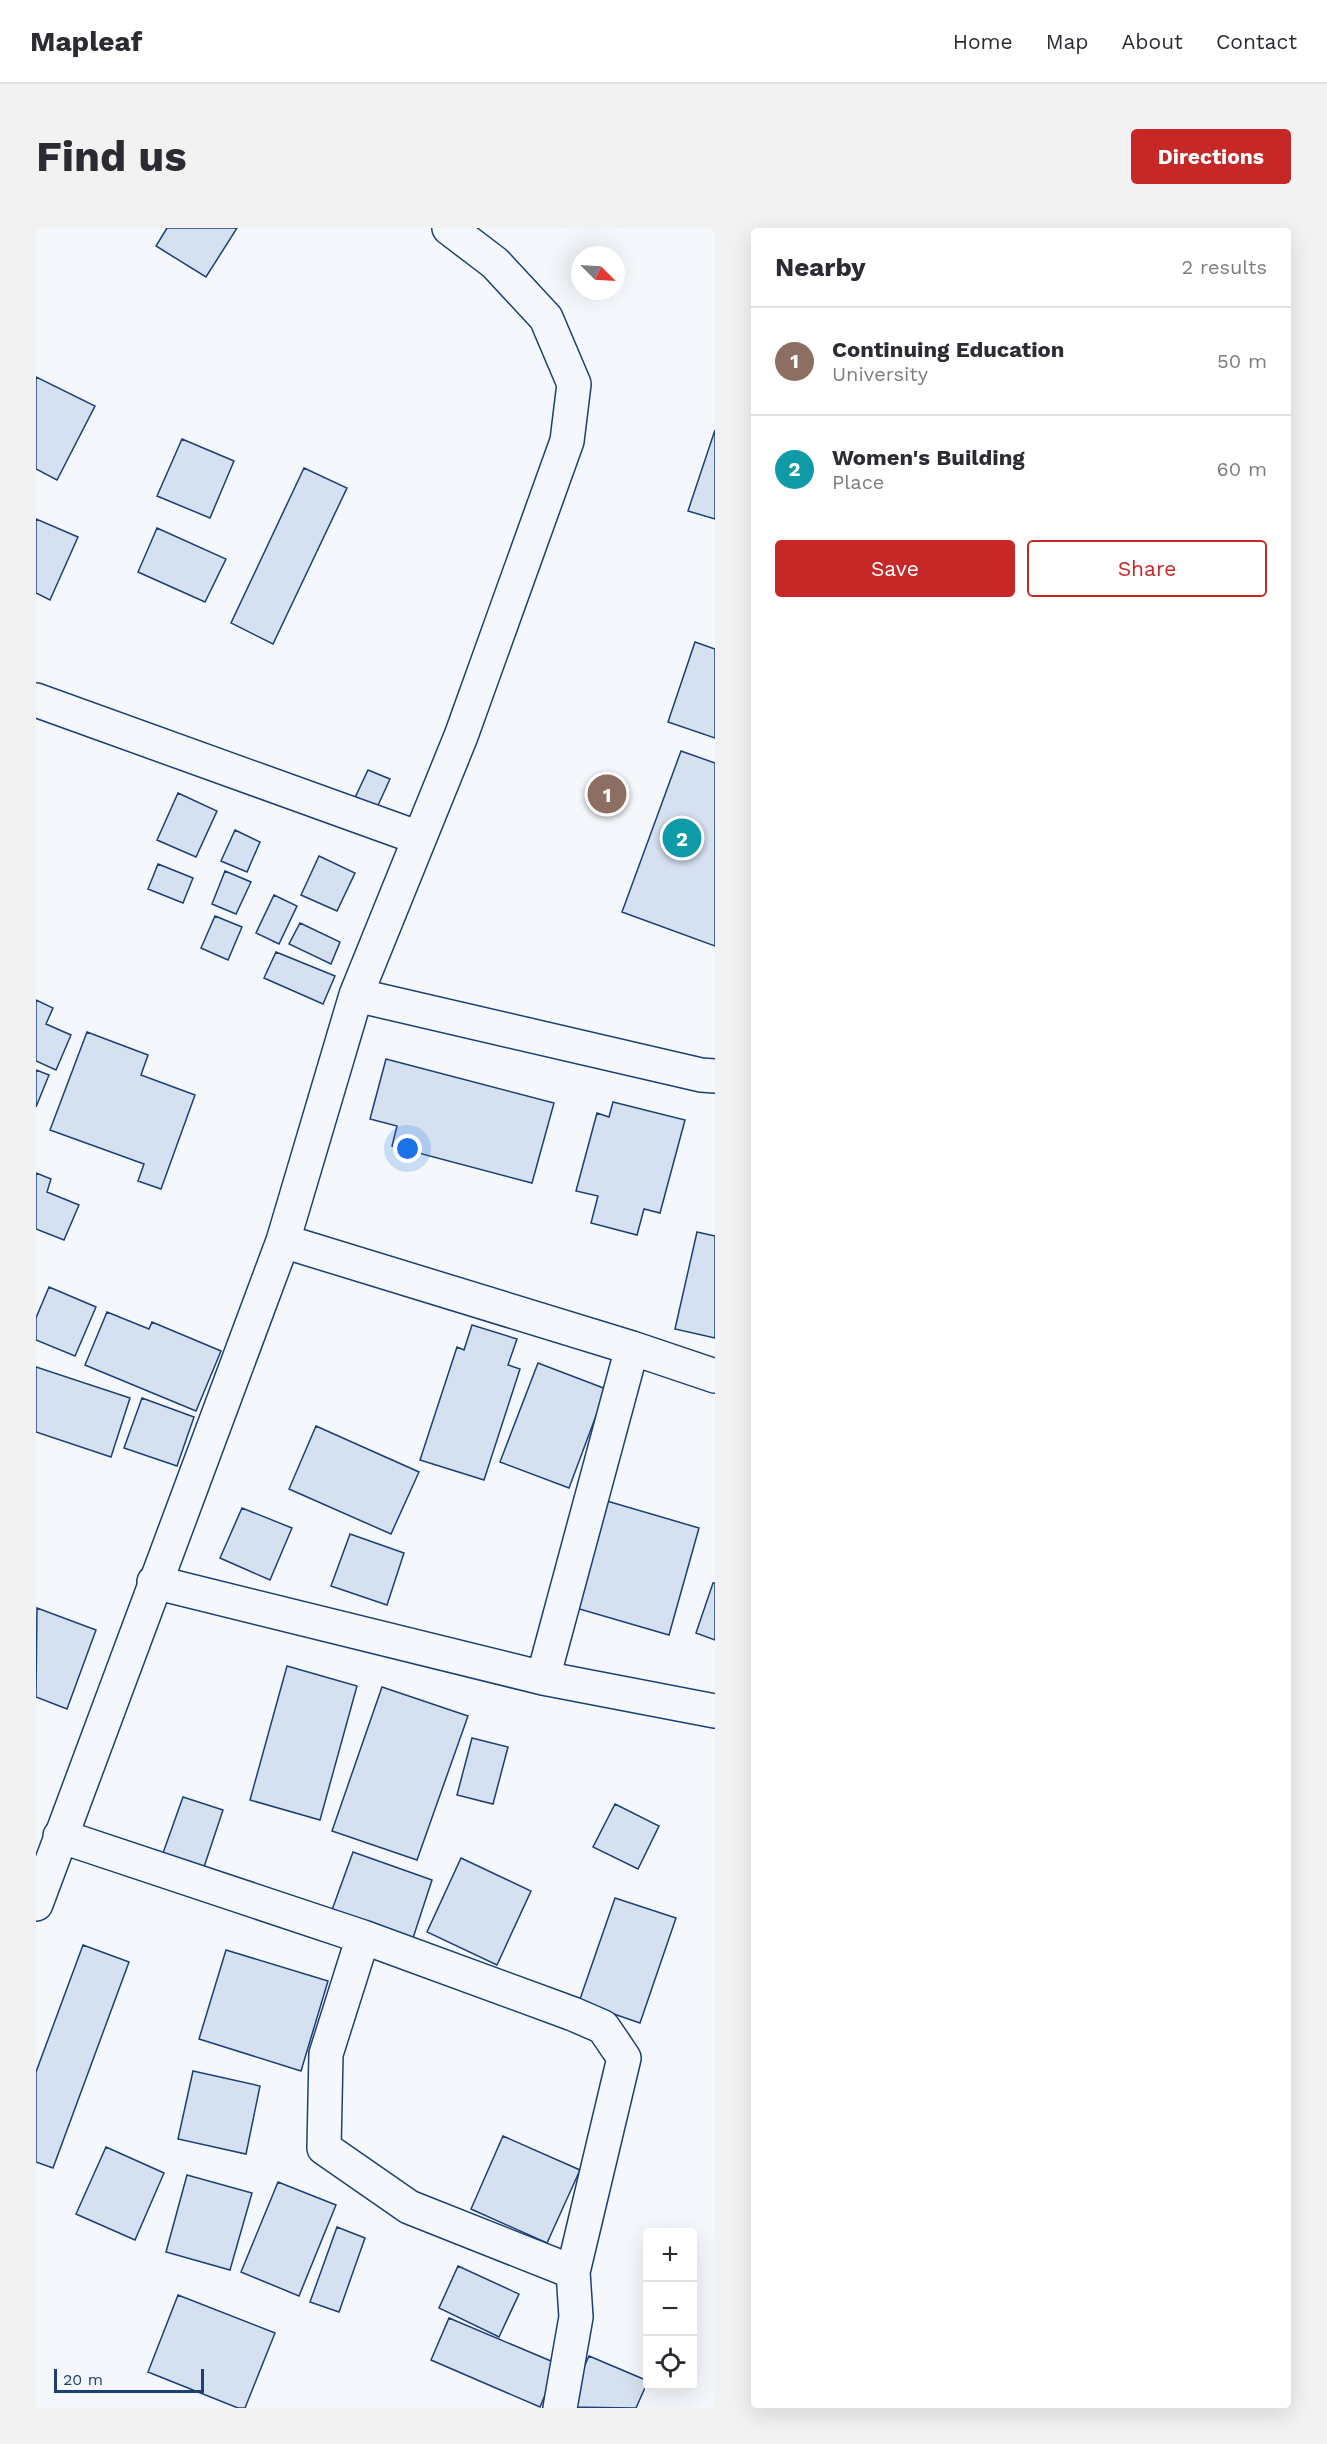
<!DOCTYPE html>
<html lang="en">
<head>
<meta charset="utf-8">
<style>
  :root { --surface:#fff; --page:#f2f2f3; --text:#2b2b33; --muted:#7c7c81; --line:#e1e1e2; --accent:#c62828 }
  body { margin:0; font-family:"Work Sans",sans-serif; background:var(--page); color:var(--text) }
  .controls { position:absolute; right:18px; bottom:18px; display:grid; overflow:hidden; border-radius:6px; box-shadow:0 6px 24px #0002 }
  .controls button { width:54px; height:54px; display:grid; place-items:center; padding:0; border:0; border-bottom:2px solid var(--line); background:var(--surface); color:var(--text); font:30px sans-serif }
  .compass { position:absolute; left:535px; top:18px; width:54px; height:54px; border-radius:50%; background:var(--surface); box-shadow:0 6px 24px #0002; rotate:114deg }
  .scale { position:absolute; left:18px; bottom:15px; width:150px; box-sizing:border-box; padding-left:6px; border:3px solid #1d3f73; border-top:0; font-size:16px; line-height:21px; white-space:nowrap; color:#1d3f73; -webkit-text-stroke:4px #f4f7fb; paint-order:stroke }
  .you { position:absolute; left:372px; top:921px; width:21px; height:21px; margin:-15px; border:4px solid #fff; border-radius:50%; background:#1a73e8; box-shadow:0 0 0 9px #1a73e833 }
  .badge { display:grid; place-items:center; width:39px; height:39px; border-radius:50%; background:var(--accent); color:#fff; font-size:20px; font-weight:700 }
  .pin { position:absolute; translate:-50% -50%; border:3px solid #fff; box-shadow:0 2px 6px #0006 }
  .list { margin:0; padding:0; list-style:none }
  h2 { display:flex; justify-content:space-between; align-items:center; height:78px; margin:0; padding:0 24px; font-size:26px }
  h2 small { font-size:20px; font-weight:400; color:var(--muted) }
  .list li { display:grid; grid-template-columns:39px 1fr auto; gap:18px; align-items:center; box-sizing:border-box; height:108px; padding:0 24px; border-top:2px solid var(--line) }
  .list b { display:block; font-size:22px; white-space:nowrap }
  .list p { margin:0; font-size:20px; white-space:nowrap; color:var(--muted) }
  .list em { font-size:20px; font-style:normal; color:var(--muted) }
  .actions { display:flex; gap:12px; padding:18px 24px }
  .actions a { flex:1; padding:14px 0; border:2px solid var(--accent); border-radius:6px; text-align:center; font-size:21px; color:var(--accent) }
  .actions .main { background:var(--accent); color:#fff }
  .icon { flex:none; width:33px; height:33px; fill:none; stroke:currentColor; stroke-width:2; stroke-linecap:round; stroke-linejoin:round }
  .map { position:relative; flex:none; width:679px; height:2180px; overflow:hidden; border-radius:6px }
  header { display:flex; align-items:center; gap:36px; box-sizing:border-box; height:84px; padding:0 30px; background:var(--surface); border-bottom:2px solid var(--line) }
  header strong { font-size:28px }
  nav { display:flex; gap:33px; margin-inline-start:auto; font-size:21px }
  .intro { display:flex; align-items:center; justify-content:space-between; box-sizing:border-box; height:144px; padding:0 36px }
  h1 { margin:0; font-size:42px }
  .button { padding:15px 27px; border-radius:6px; background:var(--accent); color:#fff; font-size:21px; font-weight:700 }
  main { display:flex; gap:36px; padding:0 36px }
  aside { flex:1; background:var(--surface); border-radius:6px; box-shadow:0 6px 24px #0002 }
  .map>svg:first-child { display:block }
  .building { fill:#d5e0f0; stroke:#1d3f73; stroke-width:1.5 }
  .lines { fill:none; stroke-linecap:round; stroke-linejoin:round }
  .minor-casing { stroke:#1d3f73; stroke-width:36 }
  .minor { stroke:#f4f7fb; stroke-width:33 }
</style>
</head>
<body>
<header>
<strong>Mapleaf</strong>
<nav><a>Home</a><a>Map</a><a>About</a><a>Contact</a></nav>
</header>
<div class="intro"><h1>Find us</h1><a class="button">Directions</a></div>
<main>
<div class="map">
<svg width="679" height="2180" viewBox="0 0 679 2180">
  <rect width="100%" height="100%" fill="#f4f7fb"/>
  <path class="building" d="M131 0H201L170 49 120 18Z
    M0 149 59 178 21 252 0 241Z
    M679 202V291L652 283Z
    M146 211 198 233 174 290 121 268Z
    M268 240 311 260 237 416 195 395Z
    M0 291 42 309 14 372 0 365Z
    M121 300 190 331 169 374 102 344Z
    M659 414 679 421V510L632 494Z
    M645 523 679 535V718L586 684Z
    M332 542 354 551 339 584 317 574Z
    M142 565 181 583 160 629 121 612Z
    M199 602 224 614 211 644 185 633Z
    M283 628 319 645 301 683 265 667Z
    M122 636 157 650 147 675 112 661Z
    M189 643 215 654 200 686 176 676Z
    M238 667 261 678 243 716 220 705Z
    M179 688 206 699 192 732 165 720Z
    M264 695 304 714 295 736 253 716Z
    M240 724 299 748 287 776 228 750Z
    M0 772 17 780 10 796 35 807 20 842 0 833Z
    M51 804 112 827 105 847 159 867 125 961 102 953 108 936 14 902Z
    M350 831 518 875 496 955 356 918 361 898 334 891Z
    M0 842 13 847 0 879Z
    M577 874 649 892 624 985 608 981 601 1007 555 995 562 968 540 963 561 885 573 889Z
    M0 945 15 951 11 964 43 977 28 1012 0 1001Z
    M661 1004 679 1008V1110L639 1101Z
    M13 1059 60 1079 39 1128 0 1112V1090Z
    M71 1084 113 1101 116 1094 185 1123 160 1183 49 1137Z
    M436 1097 481 1111 472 1137 484 1141 448 1252 384 1232 421 1119 428 1122Z
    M502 1135 570 1161 533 1260 464 1234Z
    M0 1139 94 1170 75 1229 0 1204Z
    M106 1170 158 1189 141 1238 88 1220Z
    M280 1198 383 1244 355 1306 253 1261Z
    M571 1273 663 1300 633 1407 540 1380Z
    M206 1280 256 1300 234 1352 184 1330Z
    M314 1306 368 1325 351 1377 295 1358Z
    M677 1355H679V1412L660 1405Z
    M1 1380 60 1402 31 1481 0 1469Z
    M251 1438 321 1458 284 1592 214 1572Z
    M346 1459 432 1488 381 1632 296 1603Z
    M436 1510 472 1519 457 1576 421 1567Z
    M147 1569 187 1582 168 1639 127 1625Z
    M579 1576 623 1598 602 1641 557 1619Z
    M317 1624 396 1652 377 1710 296 1682Z
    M425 1630 495 1663 461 1737 391 1704Z
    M579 1670 640 1690 604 1795 543 1774Z
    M47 1717 93 1734 17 1940 0 1934V1844Z
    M190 1722 292 1753 265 1843 163 1811Z
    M157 1843 224 1858 210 1926 142 1911Z
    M467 1908 544 1942 511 2015 435 1981Z
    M70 1919 128 1945 99 2012 40 1986Z
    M151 1947 216 1965 194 2042 130 2024Z
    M242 1954 300 1977 263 2068 205 2044Z
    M301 1999 329 2010 303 2084 274 2074Z
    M422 2038 483 2066 463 2109 403 2080Z
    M142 2067 239 2105 209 2180H202L112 2144Z
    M413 2090 522 2136 504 2179 395 2132Z
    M553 2128 612 2153 600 2180 530 2179Z"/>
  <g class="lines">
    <g class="minor-casing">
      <path id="minor" d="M0 472 383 610
        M320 767 665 847 679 848
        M247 1013 596 1120 679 1148
        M118 1354 507 1450 679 1483
        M507 1450 596 1120
        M24 1608 327 1709 537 1786 567 1799 588 1830 537 2044 540 2089 524 2180
        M0 1676 247 1013 320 767 425 508 531 213 538 156 510 90 459 35 413 0
        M327 1709 290 1826 288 1920 373 1979 537 2044"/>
    </g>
    <use href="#minor" class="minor"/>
  </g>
</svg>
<div class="controls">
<button>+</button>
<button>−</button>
<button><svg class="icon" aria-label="locate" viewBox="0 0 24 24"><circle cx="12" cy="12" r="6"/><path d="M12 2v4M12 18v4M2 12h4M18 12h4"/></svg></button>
</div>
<svg class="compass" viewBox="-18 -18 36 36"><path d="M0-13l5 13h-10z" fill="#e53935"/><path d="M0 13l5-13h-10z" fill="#7c7c81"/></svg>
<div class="scale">20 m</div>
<div class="you"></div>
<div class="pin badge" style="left:571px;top:566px;background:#8d6e63">1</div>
<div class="pin badge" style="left:646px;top:610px;background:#0f9aa8">2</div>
</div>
<aside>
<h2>Nearby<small>2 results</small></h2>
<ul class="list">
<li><span class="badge" style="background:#8d6e63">1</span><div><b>Continuing Education</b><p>University</p></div><em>50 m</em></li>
<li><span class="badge" style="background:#0f9aa8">2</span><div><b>Women's Building</b><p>Place</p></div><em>60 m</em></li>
</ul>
<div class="actions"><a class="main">Save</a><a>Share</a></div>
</aside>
</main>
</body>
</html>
